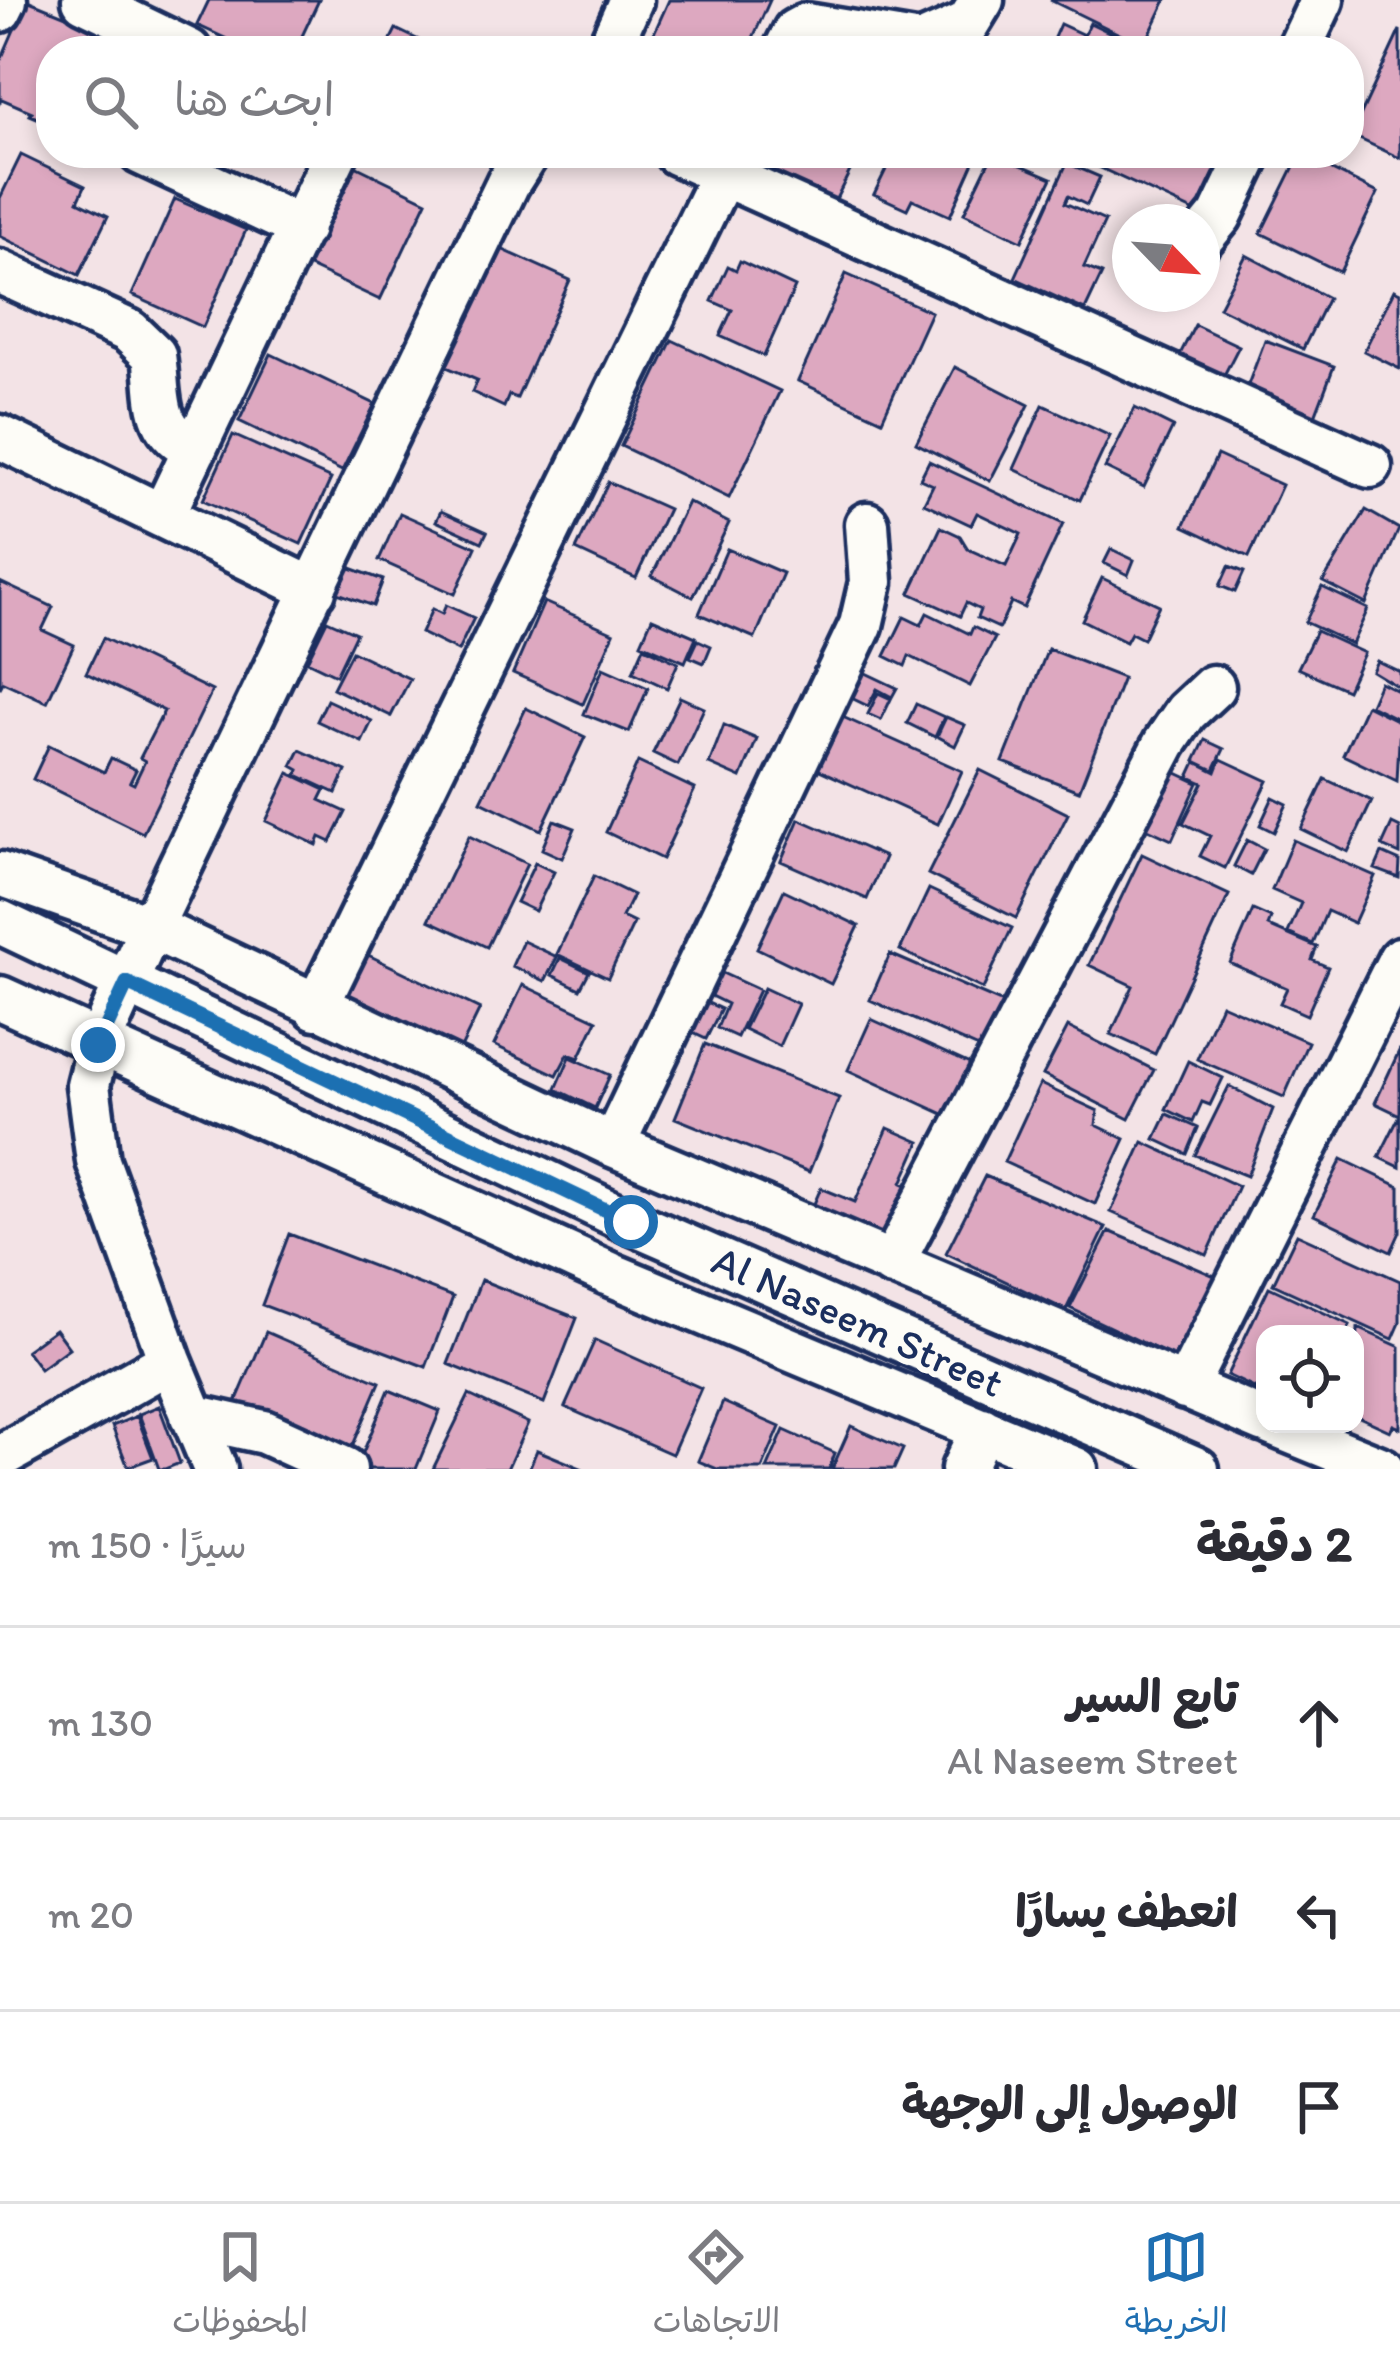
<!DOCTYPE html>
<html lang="ar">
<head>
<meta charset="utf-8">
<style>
  :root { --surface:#fff; --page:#f7f7f7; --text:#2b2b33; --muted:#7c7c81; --line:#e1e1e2; --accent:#1f6fb2 }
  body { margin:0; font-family:Itim,"Playpen Sans Arabic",sans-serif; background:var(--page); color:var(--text); direction:rtl }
  .controls { position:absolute; right:36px; bottom:36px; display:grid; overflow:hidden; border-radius:24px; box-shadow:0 6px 18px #0003 }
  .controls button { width:108px; height:108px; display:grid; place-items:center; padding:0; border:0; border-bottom:3px solid var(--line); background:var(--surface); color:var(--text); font:60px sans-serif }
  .compass { position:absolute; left:1112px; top:204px; width:108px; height:108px; border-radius:50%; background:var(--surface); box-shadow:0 6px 18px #0003; rotate:115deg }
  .stop { position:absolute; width:36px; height:36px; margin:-27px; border:9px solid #1f6fb2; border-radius:50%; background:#fff }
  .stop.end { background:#1f6fb2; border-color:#fff; box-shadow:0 3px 12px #0008 }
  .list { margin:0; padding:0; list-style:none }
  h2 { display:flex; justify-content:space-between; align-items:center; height:156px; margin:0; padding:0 48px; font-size:51px }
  h2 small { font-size:39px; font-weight:400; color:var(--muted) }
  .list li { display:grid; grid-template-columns:78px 1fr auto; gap:36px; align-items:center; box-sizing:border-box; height:192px; padding:0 48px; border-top:3px solid var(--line) }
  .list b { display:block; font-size:45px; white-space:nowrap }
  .list p { margin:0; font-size:39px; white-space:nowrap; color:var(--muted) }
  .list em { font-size:39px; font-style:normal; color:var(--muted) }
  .icon { flex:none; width:66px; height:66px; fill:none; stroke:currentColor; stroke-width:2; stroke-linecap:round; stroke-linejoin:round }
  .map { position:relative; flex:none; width:1400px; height:1469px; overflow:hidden; direction:ltr }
  .search { position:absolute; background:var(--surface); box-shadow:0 6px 18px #0003; left:36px; right:36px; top:36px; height:132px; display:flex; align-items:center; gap:30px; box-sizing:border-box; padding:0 42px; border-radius:48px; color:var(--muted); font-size:45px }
  .sheet { height:732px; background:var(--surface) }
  nav { display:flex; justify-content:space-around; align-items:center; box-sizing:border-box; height:168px; border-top:3px solid var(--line); background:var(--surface); font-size:33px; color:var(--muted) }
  nav a { display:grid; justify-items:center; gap:6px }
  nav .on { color:var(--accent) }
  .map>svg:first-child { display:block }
  .building { fill:#dda8c0; stroke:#1b2f5e; stroke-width:3 }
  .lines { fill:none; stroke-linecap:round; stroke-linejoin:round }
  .minor-casing { stroke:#1b2f5e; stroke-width:51 }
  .minor { stroke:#fdfcf7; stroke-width:42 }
  .route { stroke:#1f6fb2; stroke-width:15 }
  .labels { text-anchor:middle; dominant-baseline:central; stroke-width:12; stroke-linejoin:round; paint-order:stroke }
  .street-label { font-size:42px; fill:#1b2f5e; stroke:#fdfcf7 }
</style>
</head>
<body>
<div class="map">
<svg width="1400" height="1469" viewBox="0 0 1400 1469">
  <rect width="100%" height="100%" fill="#f3e3e6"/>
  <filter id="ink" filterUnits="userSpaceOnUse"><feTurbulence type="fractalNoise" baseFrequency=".00833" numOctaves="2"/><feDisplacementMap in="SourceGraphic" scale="24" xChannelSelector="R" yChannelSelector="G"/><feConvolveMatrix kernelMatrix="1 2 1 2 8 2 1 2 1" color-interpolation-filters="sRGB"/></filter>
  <g filter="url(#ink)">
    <path class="building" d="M27 0 98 29 88 51H51V124L30 115 32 112 2 99 0 102V62Z
      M209 0H319L295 51H253L197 25Z
      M669 0H770L747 51H646Z
      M1050 0H1166L1144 46Z
      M1090 23 1117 36 1109 51H1048L1060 24 1084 35Z
      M396 29 442 51H385Z
      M1400 30V158L1351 135Z
      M766 153H859L833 205 759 168Z
      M894 153H978L950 216 912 199 907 209 874 194Z
      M993 153 1052 178 1022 241 964 213Z
      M1076 153H1225L1197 213 1075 156Z
      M1300 154 1378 193 1340 272 1261 233Z
      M21 155 85 186 78 201 108 216 79 275 0 236V198Z
      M349 163 427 201 380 300 301 263Z
      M1067 163 1100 177 1087 205 1068 196 1065 203 1105 221 1084 267 1102 274 1085 310 1015 278Z
      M175 199 246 230 203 327 132 295Z
      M488 243 570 280 517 398 509 395 504 407 472 392 477 380 435 362Z
      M1246 255 1328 298 1303 349 1219 307Z
      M740 261 795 287 764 356 720 336 732 310 712 301 728 266 736 270Z
      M846 274 931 312 882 420 798 381Z
      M1394 290 1400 293V369L1364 351Z
      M1195 325 1239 346 1219 385 1175 364Z
      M672 340 780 391 729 498 621 446Z
      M1265 340 1334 366 1312 424 1243 398Z
      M271 354 375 404 342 471 239 421Z
      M955 367 1029 405 990 481 916 443Z
      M1043 405 1110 436 1080 500 1014 469Z
      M1135 408 1173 427 1144 487 1105 468Z
      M233 435 331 479 301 544 203 500Z
      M1217 455 1282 485 1249 557 1184 526Z
      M929 461 1063 524 1024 608 1011 602 999 628 977 618 980 610 966 603 960 616 910 593 941 527 960 536 968 549 1006 566 1021 534 977 513 971 525 924 503 933 485 920 479Z
      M608 482 668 509 636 578 576 550Z
      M688 502 729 523 693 597 652 576Z
      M1366 510 1399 529 1366 604 1323 582Z
      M441 511 487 532 482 542 436 521Z
      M400 513 476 547 455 594 379 560Z
      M727 549 783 573 755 638 699 614Z
      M1111 549 1134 560 1128 575 1104 563Z
      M337 563 383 580 373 606 327 589Z
      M1229 566 1244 572 1235 592 1220 586Z
      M1102 578 1159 605 1143 639 1131 633 1126 642 1082 620Z
      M0 582 53 607 42 630 74 645 47 702 3 682 0 688Z
      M1322 587 1368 609 1352 644 1305 622Z
      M544 602 614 633 583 704 513 673Z
      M446 605 474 618 458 651 421 633 432 609 442 614Z
      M927 613 970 634 973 627 995 638 970 686 909 656 905 666 885 656 904 617 921 625Z
      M652 618 696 637 685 662 641 643Z
      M327 620 356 633 336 675 307 661Z
      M1316 631 1364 653 1347 690 1298 668Z
      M103 638 212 691 143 833 33 779 49 745 104 772 111 758 136 770 130 782 134 784 145 761 140 758 164 711 86 673Z
      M698 640 711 646 704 663 690 657Z
      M644 647 678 663 667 688 633 672Z
      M1048 649 1123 678 1079 791 1003 762Z
      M352 651 410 679 391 716 333 688Z
      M1377 661 1400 672V688L1372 671Z
      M851 666 897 688 892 697 877 689 868 706 839 692Z
      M603 668 648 688 629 732 584 714Z
      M1380 682 1400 692V720L1370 705Z
      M878 693 891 699 881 720 868 714Z
      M680 697 704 708 678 765 653 753Z
      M327 700 372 721 362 742 317 721Z
      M916 704 944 717 935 737 907 723Z
      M1366 705 1400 722 1397 781 1343 755Z
      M526 708 585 737 541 830 481 801Z
      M836 714 962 771 938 824 813 767Z
      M946 717 965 725 955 746 937 736Z
      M724 725 757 739 741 778 709 764Z
      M1205 740 1224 749 1214 770 1195 761Z
      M300 750 346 771 336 793 297 775 299 770 292 766Z
      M1221 759 1268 781 1225 868 1200 856 1210 836 1183 823 1203 783 1189 777 1196 762 1216 772Z
      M638 762 695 789 662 859 606 832Z
      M1164 767 1198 783 1172 840 1137 824Z
      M980 770 1068 814 1016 918 928 874Z
      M289 773 325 790 320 800 346 812 331 842 320 837 317 845 266 821Z
      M1325 779 1372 801 1348 852 1301 829Z
      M1273 797 1287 804 1274 832 1260 825Z
      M799 819 885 857 867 899 781 861Z
      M554 820 575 828 562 858 542 849Z
      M1392 824 1400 828V854L1382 846Z
      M469 836 527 864 487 947 429 920Z
      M1247 840 1264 849 1251 875 1234 866Z
      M1293 840 1375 876 1354 923 1327 911 1313 944 1288 933 1301 903 1272 890Z
      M1382 853 1400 861 1399 878 1375 869Z
      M1142 854 1229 895 1155 1054 1111 1034 1133 986 1089 965Z
      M535 863 554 872 535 911 516 902Z
      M594 876 633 895 622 917 634 923 608 978 557 954Z
      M929 889 1012 928 983 989 900 950Z
      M784 890 859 926 831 984 757 948Z
      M1253 910 1271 918 1268 926 1317 947 1312 960 1328 967 1307 1015 1280 1003 1287 988 1230 963Z
      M523 941 557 957 545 981 512 966Z
      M366 954 480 1009 460 1050 413 1027 410 1033 346 996Z
      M890 954 1010 1006 990 1053 870 1000Z
      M560 958 589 972 580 989 552 975Z
      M720 972 759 990 737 1037 717 1028 727 1004 709 995Z
      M523 985 597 1020 579 1058 568 1054 557 1075 494 1045Z
      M764 988 798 1004 779 1046 744 1029Z
      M706 1002 721 1009 706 1039 691 1032Z
      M1221 1004 1308 1042 1284 1097 1197 1059Z
      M871 1019 974 1066 950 1117 848 1070Z
      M1068 1027 1154 1070 1129 1119 1043 1075Z
      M705 1044 839 1098 809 1172 675 1118Z
      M1400 1049V1115L1375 1103Z
      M570 1057 610 1075 595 1108 556 1089Z
      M1188 1061 1223 1078 1210 1105 1202 1102 1193 1122 1166 1109Z
      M1040 1084 1098 1111 1096 1125 1125 1139 1095 1204 1004 1162Z
      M1229 1086 1273 1109 1247 1176 1195 1155Z
      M1167 1114 1198 1128 1187 1154 1155 1139Z
      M1399 1117 1400 1118V1167L1379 1157Z
      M888 1128 920 1142 902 1183 920 1191 894 1250 810 1213 821 1188 855 1202Z
      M1143 1142 1238 1186 1207 1255 1111 1212Z
      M1342 1159 1400 1187V1232L1391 1252 1314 1215Z
      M985 1176 1106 1227 1066 1310 946 1253Z
      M1109 1231 1229 1282 1190 1365 1070 1308Z
      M289 1234 453 1297 426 1367 262 1305Z
      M1297 1234 1400 1281V1323L1393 1339 1273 1284Z
      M481 1280 577 1318 544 1403 448 1364Z
      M1269 1287 1350 1325 1346 1334H1265V1393L1227 1375Z
      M1358 1328 1400 1347V1428L1393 1425 1390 1431 1355 1415Z
      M55 1329 69 1348 40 1369 26 1350Z
      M266 1332 380 1382 347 1459 233 1409Z
      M595 1340 701 1388 672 1454 565 1407Z
      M389 1390 440 1411 416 1469H361L357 1467Z
      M469 1395 528 1423 507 1469H433Z
      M723 1402 780 1427 762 1469H717L698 1461Z
      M159 1406 180 1463 165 1469H159L139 1414Z
      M137 1416 153 1458 128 1467 112 1426Z
      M851 1426 903 1449 894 1469H832Z
      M784 1430 835 1453 829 1469H767Z
      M537 1450 583 1469H529Z"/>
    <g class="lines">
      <g class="minor-casing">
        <path id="minor" d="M84 0 189 51
          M0 10 5 0
          M608 51 631 0
          M785 51 795 31 806 25 921 44 968 23 982 0
          M1298 51 1322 0
          M141 153 302 228
          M676 153 1370 466
          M1202 238 1220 216 1250 153
          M0 272 129 331 154 355C160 397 151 428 195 449
          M0 437 314 590
          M163 515 336 153
          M0 874 151 927 613 1145 1265 1421
          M0 922 631 1222 1197 1469
          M0 998 610 1274 1076 1469
          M316 1008 733 153
          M613 1145 861 625 871 582 867 524
          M892 1264 1165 743 1186 712 1213 687
          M1185 1388 1400 959
          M192 1416 264 1432 345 1469
          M1272 1424 1382 1469
          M0 1457 170 1361
          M215 1469 170 1361 98 1161 88 1085 98 1045 151 927 508 183 527 153
          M963 1469 982 1429"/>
      </g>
      <use href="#minor" class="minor"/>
    </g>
  </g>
  <g class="lines" filter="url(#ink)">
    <path class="route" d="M98 1045 127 983 631 1222"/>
  </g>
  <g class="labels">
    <g class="street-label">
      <text transform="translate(858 1321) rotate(24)">Al Naseem Street</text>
    </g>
  </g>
</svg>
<div class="controls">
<button><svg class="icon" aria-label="locate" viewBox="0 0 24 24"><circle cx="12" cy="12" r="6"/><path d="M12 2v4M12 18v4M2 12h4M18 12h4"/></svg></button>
</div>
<svg class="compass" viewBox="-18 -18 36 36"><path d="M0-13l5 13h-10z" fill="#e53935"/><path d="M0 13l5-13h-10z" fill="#7c7c81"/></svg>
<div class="stop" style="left:631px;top:1222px"></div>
<div class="stop end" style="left:98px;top:1045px"></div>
<div class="search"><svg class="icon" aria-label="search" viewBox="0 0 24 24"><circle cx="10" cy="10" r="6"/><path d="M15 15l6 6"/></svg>ابحث هنا</div>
</div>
<section class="sheet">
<h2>2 دقيقة<small>سيرًا · 150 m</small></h2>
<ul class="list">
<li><svg class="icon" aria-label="ahead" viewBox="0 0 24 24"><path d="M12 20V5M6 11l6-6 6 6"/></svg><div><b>تابع السير</b><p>Al Naseem Street</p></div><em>130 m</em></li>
<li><svg class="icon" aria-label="left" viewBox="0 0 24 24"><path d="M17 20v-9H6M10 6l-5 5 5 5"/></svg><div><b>انعطف يسارًا</b></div><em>20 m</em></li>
<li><svg class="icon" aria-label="arrive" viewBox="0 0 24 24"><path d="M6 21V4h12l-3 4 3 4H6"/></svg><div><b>الوصول إلى الوجهة</b></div></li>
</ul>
</section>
<nav>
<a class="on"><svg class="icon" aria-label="map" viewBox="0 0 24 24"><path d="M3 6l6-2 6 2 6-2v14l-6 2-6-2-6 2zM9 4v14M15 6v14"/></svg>الخريطة</a>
<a><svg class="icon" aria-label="directions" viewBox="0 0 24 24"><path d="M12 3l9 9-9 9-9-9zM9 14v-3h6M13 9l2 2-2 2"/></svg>الاتجاهات</a>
<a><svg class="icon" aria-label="saved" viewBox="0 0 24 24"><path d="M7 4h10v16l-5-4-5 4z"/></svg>المحفوظات</a>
</nav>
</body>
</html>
